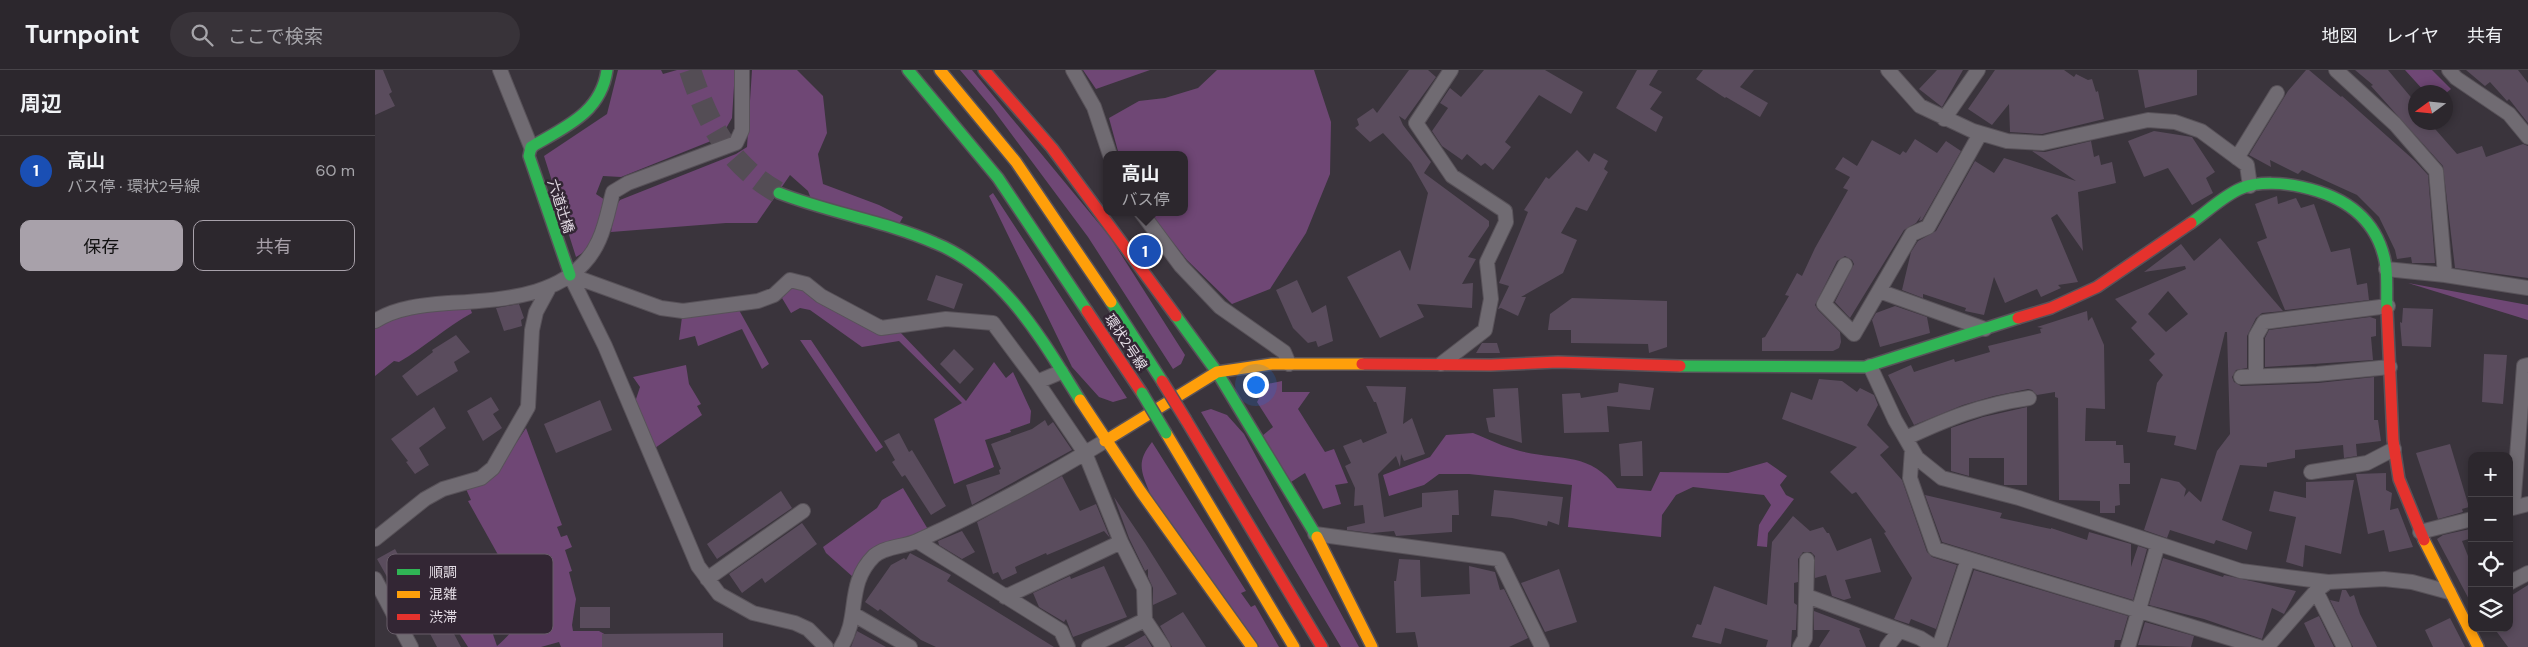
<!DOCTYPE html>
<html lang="ja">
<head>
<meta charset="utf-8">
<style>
  :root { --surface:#2c272d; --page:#383339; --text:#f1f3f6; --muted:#a6a5aa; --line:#484449; --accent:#a8a1aa }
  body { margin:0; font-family:"DM Sans","Noto Sans JP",sans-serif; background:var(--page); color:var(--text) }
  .controls { position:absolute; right:15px; bottom:15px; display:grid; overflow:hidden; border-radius:10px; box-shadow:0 2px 8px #0003 }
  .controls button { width:45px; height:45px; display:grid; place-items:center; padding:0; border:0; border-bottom:1px solid var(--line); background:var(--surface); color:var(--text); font:25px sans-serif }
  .compass { position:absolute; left:2033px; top:15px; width:45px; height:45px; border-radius:50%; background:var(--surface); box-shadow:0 2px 8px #0003; rotate:255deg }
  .you { position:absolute; left:880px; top:314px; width:18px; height:18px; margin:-12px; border:4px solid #fff; border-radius:50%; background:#1a73e8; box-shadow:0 0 0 8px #1a73e833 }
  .badge { display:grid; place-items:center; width:32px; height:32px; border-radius:50%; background:var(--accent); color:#fff; font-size:16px; font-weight:700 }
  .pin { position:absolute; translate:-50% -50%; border:2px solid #fff; box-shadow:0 1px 5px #0006 }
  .popup { position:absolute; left:728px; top:81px; width:85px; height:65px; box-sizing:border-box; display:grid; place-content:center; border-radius:10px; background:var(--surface); filter:drop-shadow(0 1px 4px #0005); font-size:16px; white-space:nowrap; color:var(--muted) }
  .popup b { font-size:19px; color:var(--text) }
  .popup::after { content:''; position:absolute; left:50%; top:100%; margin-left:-10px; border:10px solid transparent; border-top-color:var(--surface) }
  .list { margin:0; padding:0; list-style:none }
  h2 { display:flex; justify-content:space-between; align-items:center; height:65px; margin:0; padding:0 20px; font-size:21px }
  h2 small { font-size:16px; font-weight:400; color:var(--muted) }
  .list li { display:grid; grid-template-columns:32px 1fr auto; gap:15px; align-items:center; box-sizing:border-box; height:70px; padding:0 20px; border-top:1px solid var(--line) }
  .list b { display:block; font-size:19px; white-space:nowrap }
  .list p { margin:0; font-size:16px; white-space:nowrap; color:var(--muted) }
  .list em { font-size:16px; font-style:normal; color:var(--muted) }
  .actions { display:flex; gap:10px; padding:15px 20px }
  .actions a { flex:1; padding:11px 0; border:1px solid var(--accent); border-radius:10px; text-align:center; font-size:18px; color:var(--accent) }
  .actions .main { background:var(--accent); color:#111 }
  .icon { flex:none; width:28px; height:28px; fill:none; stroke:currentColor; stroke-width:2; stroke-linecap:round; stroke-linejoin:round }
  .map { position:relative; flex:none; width:2153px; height:577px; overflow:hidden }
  header { display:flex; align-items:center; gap:30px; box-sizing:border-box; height:70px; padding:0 25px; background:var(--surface); border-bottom:1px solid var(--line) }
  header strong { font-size:24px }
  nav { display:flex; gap:28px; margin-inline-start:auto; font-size:18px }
  .search { width:350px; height:45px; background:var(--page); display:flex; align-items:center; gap:12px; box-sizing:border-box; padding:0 18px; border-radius:28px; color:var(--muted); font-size:19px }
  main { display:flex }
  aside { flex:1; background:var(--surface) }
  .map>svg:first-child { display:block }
  .green { fill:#6f4775 }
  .building { fill:#5a4c5d; fill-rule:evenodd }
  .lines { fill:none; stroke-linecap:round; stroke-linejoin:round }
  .primary-tunnel { stroke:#544d55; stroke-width:22; stroke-dasharray:22 11; stroke-linecap:butt }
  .street-casing { stroke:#585259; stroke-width:16 }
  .fast-casing { stroke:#585259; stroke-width:14 }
  .slow-casing { stroke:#585259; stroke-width:14 }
  .jam-casing { stroke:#585259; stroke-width:14 }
  .street { stroke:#706b72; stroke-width:14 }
  .fast { stroke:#30b455; stroke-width:11 }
  .slow { stroke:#ff9f0a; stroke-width:11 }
  .jam { stroke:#e5322d; stroke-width:11 }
  .fast-bridge-casing { stroke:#585259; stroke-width:14; stroke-linecap:butt }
  .jam-bridge-casing { stroke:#585259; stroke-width:14; stroke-linecap:butt }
  .fast-bridge { stroke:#30b455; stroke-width:11 }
  .jam-bridge { stroke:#e5322d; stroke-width:11 }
  .labels { text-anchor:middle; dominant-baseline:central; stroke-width:5; stroke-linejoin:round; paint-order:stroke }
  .street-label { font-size:14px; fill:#e4dce5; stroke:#332634 }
  .key { fill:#332634; stroke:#685d69; stroke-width:1 }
  .key-label { font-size:14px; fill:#e4dce5 }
</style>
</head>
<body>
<header>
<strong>Turnpoint</strong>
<div class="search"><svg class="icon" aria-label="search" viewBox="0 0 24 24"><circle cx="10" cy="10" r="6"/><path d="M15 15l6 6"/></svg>ここで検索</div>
<nav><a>地図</a><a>レイヤ</a><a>共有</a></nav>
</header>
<main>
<aside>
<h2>周辺<small></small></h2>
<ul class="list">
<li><span class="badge" style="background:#1a4fb4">1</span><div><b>高山</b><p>バス停 · 環状2号線</p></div><em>60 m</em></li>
</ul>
<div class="actions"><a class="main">保存</a><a>共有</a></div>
</aside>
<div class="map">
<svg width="2153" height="577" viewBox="0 0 2153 577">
  <rect width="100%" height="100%" fill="#3a343c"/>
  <path class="green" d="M243 0H286L288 4 302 0H360L357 48 346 67 246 107 228 106 221 124 230 130C225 152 222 176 201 187L169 86 232 44Z
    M377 0H422L448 26 452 63 443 84 448 114 504 135 528 147 524 154 436 129 433 121 415 105 382 153H351L236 162 241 136 245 130 361 84 372 77Z
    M585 0H597L735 167 810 285 806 294 798 299 713 167 617 38Z
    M708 0H775L721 19Z
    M842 0H939L956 52 955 104 931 163 895 219 857 234 812 190 774 142H809V85H744L734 48 764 31 790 28 823 18Z
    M2030 0H2057L2076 19 2071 23 2050 22Z
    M618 123 752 328 738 332 724 327 697 297 614 126Z
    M2033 213 2153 235V250Z
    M421 215 524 261 591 331 619 292 631 308 638 302 656 341 655 353 635 360 636 362 610 370 619 397 579 414 559 349 587 333 524 271 487 277 435 240 425 238 416 243 407 228 403 230 415 217Z
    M94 235 97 243C71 257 50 277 24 292L19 291 0 306V256L12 248Z
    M364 240 394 294 387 299 367 259 323 276 320 266 304 270 307 247Z
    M425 270H436L508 377 501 382Z
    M311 295 314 314 326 334 322 336 327 345 280 378 260 332 265 317 258 307Z
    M907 311V322H935L923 339 950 382 959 379 973 413 960 415 966 434 948 439 930 403 916 412 887 366 898 357 882 332 892 314Z
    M836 339 852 345 869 364 984 577H966L826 342Z
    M151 358 187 455 182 457 186 467 192 465 197 477 190 480 197 501 194 502 201 529 197 555 198 561H224L233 566 232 577H186L184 572 166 577H93L84 563 99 553 84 529 93 523 111 544 122 576C142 558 157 540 143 514 140 508 138 501 131 499L93 431 96 430 91 419 121 404Z
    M1098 363C1113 369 1129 377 1145 381 1186 391 1214 381 1242 418L1276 421 1285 402 1353 403 1392 392 1412 406 1405 415 1411 425 1419 429 1393 463 1392 477 1382 476 1384 455 1396 435 1389 425 1318 417 1301 425 1287 445 1286 467 1193 457 1197 415 1094 404H1064L1049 415 1014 426 1008 405 1055 387 1071 365Z
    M777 372 871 521 866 523 876 537 880 535 904 577H884L776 426C767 403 760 393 777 372Z
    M528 418 554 461 540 466 478 507 451 483 448 477 502 438 507 430Z"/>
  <path class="building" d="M0 0H8L17 22 14 24 20 36 0 45Z
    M1034 0H1053L1061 7 1030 50 1024 46 1028 55 1056 92 1049 103 1114 151V156L1093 187 1101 189 1087 214 1098 213 1097 238 1042 234 1049 247 1005 268 972 207 1025 180 1035 201 1053 123 1036 93 1008 63 995 72 980 58 984 55 982 49 998 38 1002 43Z
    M1109 0H1170L1208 22 1196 44 1164 25 1130 72 1136 77 1118 100 1110 93 1106 96 1092 84 1087 90 1067 76 1057 61 1073 38 1065 33 1075 18 1086 27Z
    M1262 0H1283L1274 15 1287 22 1275 39 1288 47 1281 62 1241 38Z
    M1328 0H1379L1365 17 1393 33 1385 47 1351 27 1350 28 1321 9Z
    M1562 0H1588L1567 37 1544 19Z
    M1620 0H1689L1699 7 1701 4 1713 10 1717 9 1721 22 1723 21 1729 49 1667 64 1635 62 1634 34 1617 55 1593 39Z
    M1763 0H1822V25L1770 38Z
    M1931 0H1934L1966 27 1967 26 2040 91 2053 105 2060 193H2037L2036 187 2022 189 2020 180 2004 147 1982 125 1927 100 1923 104 1895 90 1896 97 1874 85 1913 21Z
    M1980 0H2013L2040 32V52H2054L2082 84 2107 76 2111 87 2148 74 2153 76V208L2080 198 2068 96 1996 16 1998 15Z
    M2091 0H2143L2153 13V53L2134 29 2132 31 2115 12 2110 16Z
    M1779 61 1817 67 1840 102 1831 108 1838 123 1817 135 1793 98 1769 107 1753 71Z
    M1540 69 1562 83 1571 71 1586 81 1547 150 1544 151 1546 146 1541 153 1529 160 1475 248 1460 232 1479 194 1477 190 1470 186 1462 191 1440 235 1443 240 1465 262 1466 272 1464 278 1458 281H1387V268L1390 267 1414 226 1410 225 1422 203 1427 206 1440 178 1473 120 1468 118 1475 107 1460 99 1468 87 1482 96 1497 70 1525 85 1528 81 1531 83Z
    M1716 71 1719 87 1724 85 1726 95 1737 92 1741 113 1703 122 1708 181 1682 144 1676 148 1703 212 1683 215 1686 218 1666 227 1662 219 1630 233 1619 207 1609 245 1590 241 1591 238 1548 224V228L1527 220 1536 182 1543 171 1561 161 1600 91 1619 103 1629 88 1701 111 1657 81 1670 82Z
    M1202 80 1214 92 1219 83 1233 91 1229 99 1233 102 1212 141 1201 137 1186 163 1202 170 1188 203 1146 227H1151L1143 246 1126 238 1123 239 1134 216 1124 213 1153 142 1149 140 1171 107 1174 109Z
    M1902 126 1903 134 1921 128 1926 138 1939 134 1956 182 1975 178 1982 215 1992 213 1994 230 1910 240 1882 172 1892 168 1880 134Z
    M1845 168 1908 241 1887 243 1881 248 1872 266V298L1861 300 1857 307 1859 312 1866 316 1943 313 1999 307V350H2003L2006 371 1981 374 1982 386 1969 388 1968 375 1920 380V388L1892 393V397L1865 395 1847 450 1877 462 1872 480 1841 470 1839 474 1795 460 1792 468 1769 460 1786 408 1804 412 1811 419 1809 427 1814 421 1826 432 1842 381 1855 364 1852 262H1850L1821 380 1799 375 1801 366 1772 362 1782 313 1788 305 1774 290 1780 284 1756 258 1762 252 1740 229 1811 199 1810 196 1769 202 1806 174 1819 191ZM1793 221 1813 244 1791 262 1773 244Z
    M561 205 588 214 579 239 552 230Z
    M922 210 937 243 951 235 958 271 943 277 941 271 933 273 918 258 901 220Z
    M1197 228 1292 231V277L1274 283 1273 274 1196 273V260H1173L1175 244Z
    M144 234 149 248 146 250 147 256 129 261 121 238Z
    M1520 236 1552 247 1555 263 1505 277 1497 250 1501 243Z
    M2028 238 2058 239 2056 277 2027 276 2025 252 2027 253Z
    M1712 241 1713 251 1717 247 1729 275 1730 339 1711 338 1710 371H1741V375H1748L1749 393H1755V414H1744L1745 435 1740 436V443H1725V431L1684 430 1683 328 1680 327V322L1662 325 1657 320 1653 319 1619 326 1588 335 1539 355 1513 305 1536 295 1539 302 1579 289 1580 292 1615 282 1613 276 1666 263 1665 259 1668 258 1662 257Z
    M1995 247 2001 249V266L1996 267 1998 290 1890 297V268L1894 260Z
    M81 265 95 282 79 292 83 301 42 326 27 306 58 282 57 280Z
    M1107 273H1122L1125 283H1101Z
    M579 279 599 299 585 314 565 294Z
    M2109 284 2132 285 2128 334 2107 332Z
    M1444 309 1467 311 1482 322 1485 318 1499 325 1503 335 1492 355 1514 377 1505 385 1527 410 1552 482 1557 487 1582 495 1561 559 1536 549 1534 554 1519 549 1537 508 1509 463 1511 462 1481 422 1477 424 1455 402 1482 377 1407 349 1416 322 1437 330Z
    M1244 313 1279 318 1275 340 1232 336 1234 362 1189 363 1187 324 1205 323 1206 328 1243 322Z
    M991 316 1031 317 1028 354 1037 348 1050 384 1029 391 1026 384 1025 397 1021 386 1003 404 1009 447 1047 437V423L1083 420 1084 445H1077V462L1021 466 1019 461 997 463 972 460V457L990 453 988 435 979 436 980 418 970 396 976 393 968 376 986 369 988 373 1012 363 1001 332H999Z
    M1143 318 1147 373 1114 362 1111 348 1120 347 1118 319Z
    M116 327 124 340 118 344 127 358 108 371 92 341Z
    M225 330 237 360 181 383 169 354Z
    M59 337 71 358 44 378 54 395 40 404 31 392 33 391 16 369Z
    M1652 337V415H1629V388H1594V406L1576 401V358L1608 347Z
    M670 350 673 356 678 352 697 380 597 435 591 415 625 404 624 400 626 399 616 374 657 359Z
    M524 363 534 382 537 380 571 436 556 445 530 405 527 407 517 392 520 390 509 371Z
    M1267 371 1268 406H1246L1244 374Z
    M2075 374 2094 437 2087 439 2088 442 2063 449 2041 383Z
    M2011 403V420L2017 423 2015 440 2023 438 2038 477 2014 482 2009 460 1993 464 1981 404Z
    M687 406 705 441 721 434 735 468 729 461 672 485 671 483 640 497 642 503 627 510 623 502 618 504 602 452Z
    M1979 410 1966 484 1930 475 1928 497 1911 492 1921 447 1894 441 1899 421 1931 428V412Z
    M1119 420 1188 427 1184 455 1173 451 1172 456 1137 448 1116 446Z
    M406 421 417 438 342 489 332 474Z
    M1550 425 1627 443 1625 448 1676 459V458L1712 470 1714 462 1756 474V497L1763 476 1772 479 1758 530 1567 472Z
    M739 427 770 473 802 524 778 535V518L773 507V499L770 501 754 468Z
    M1418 446 1435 461 1448 457 1452 463H1454L1462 481 1496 468 1506 502 1470 510 1476 528 1469 530 1457 526 1451 505 1440 508V486L1436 482H1428L1423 489V512L1419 513V533L1422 535 1421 560H1417L1416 577H1391L1393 570 1350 558 1346 574 1317 567 1322 554 1326 555 1339 516 1392 535 1397 472Z
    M427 453 442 474 390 513 387 508 367 523 354 504Z
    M2095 459 2097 468 2087 471 2097 496V535L2062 469 2068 465Z
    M587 461 600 482 587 489 564 475 563 471Z
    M20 479 52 539 31 549 19 524 21 523 2 489Z
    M535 483 576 505 572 511 679 577H561L546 570 505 539 503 541 490 532 516 495 529 488 531 490Z
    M1788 488 1848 507 1849 505 1921 521 1909 544 1897 538 1887 569 1829 549 1774 535Z
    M1024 489 1045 490 1046 527 1095 524 1094 496 1120 502 1125 520 1129 519 1153 568 1134 577H1043L1040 562 1021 563 1019 511H1021Z
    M729 496 752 547 698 567 691 549 689 552 664 537 658 523 695 506 696 509Z
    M1184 499 1202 552 1170 562 1146 513Z
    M1599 500 1753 546 1746 570H1740L1739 577H1573Z
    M2153 515V577H2133L2119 558H2134V527Z
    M1967 520H1971L1975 527 1979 525 1985 544 2002 577H1978L1955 530 1964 532Z
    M205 537H235V558H205Z
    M84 539 93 555 78 562 86 577H62L51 556Z
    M1439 541 1486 559 1484 560 1491 577H1444L1455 560H1439Z
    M808 542 831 577H797L785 556Z
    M1944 546 1959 577H1940L1929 553Z
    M2075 548 2090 577H2058L2050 560Z
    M1770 552 1819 566 1816 577 1763 575Z
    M482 561 511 577H476Z
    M348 563V577H227V564Z
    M770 565 777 577H749Z"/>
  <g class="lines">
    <path class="primary-tunnel" d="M315 0C333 54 354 95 404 123"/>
    <g class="street-casing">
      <path id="street" d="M125 0 156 77
        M698 0 719 37 735 85
        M1513 0 1545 36 1598 61 1632 71 1668 73 1773 50 1800 52 1826 61 1872 95 1875 116
        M1961 0 2020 54 2061 101 2070 205
        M2074 0 2081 8 2134 44 2153 67
        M1569 49 1603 0
        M1862 88 1902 23
        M766 142 806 196 845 237 909 282 914 294
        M1470 195 1449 234 1479 264 1537 164 1553 157 1605 64
        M2011 199 2070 205 2153 218
        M195 205 286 238 308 241 383 231 399 225 415 210 431 214 446 226 506 258 571 249 618 253 662 312 710 383 746 472 769 518 770 550 788 577
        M195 205 230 276 323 496 344 524 378 543 420 553 433 559 451 577
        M1504 221 1610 259
        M0 251C22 237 49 235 74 233 128 230 199 227 224 170 231 155 234 137 238 122L253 113 361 73 367 60V0
        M1066 294 1110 260 1116 229 1112 192 1131 152 1130 141 1077 106 1041 53 1076 0
        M1495 296 1520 350 1542 388 1567 408 1644 428 1866 501 1953 512 2009 509 2037 512 2074 522
        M1881 306V266L1889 252 2013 236
        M1866 307 1942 304 2015 297
        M662 312 686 302
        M1531 368C1574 348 1606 335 1654 328
        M1537 380 1535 408 1560 479 1884 577
        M1936 402 1992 393 2019 379
        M2138 438 2149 296 2153 295
        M2134 439 2153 434
        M2045 462 2097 449
        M940 464 1124 489 1167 577
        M0 469 50 429 68 419 106 408 118 398 153 337 157 260 161 242 174 218
        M542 471 686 561 693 577
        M0 509 36 577
        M332 509 428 441
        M2134 513 2153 503
        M1941 521 1969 577
        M1432 526 1545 568 1559 577
        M630 527 746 472
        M478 544 535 577
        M466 577C486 546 470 515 499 486 511 476 529 477 542 471 605 443 671 407 730 371
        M714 577 770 550
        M1425 577 1430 568 1432 490
        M1512 577 1524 561
        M1564 577 1593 489
        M1753 577 1783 474
        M1892 577 1941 521 1953 512"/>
    </g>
    <g class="fast-casing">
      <path id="fast" d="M533 0 623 108 712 241
        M404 123C455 143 510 151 560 173 629 201 667 270 705 330
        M1816 153C1832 142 1849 125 1867 118 1884 111 1910 113 1927 117 1968 126 2001 147 2010 191 2013 206 2011 224 2012 240
        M195 205 154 86 156 77C190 57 226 43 232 0
        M736 232 787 311
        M801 246 842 302 942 467
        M1305 296 1490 297 1643 248"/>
    </g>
    <g class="slow-casing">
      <path id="slow" d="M565 0 641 92 736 232
        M705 330 766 422 877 577
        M791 363 919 577
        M730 371 842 302 897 294H987
        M942 467 997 577
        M2049 470 2103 577"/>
    </g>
    <g class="jam-casing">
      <path id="jam" d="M609 0 677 78 801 246
        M2012 240 2018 370 2024 409 2049 470
        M712 241 767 323
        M1643 248 1676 238 1722 217 1816 153
        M987 294 1116 295 1183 292 1305 296
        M811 350 947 577"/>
    </g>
    <use href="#street" class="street"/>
    <use href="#fast" class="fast"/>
    <use href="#slow" class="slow"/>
    <use href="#jam" class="jam"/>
    <g class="fast-bridge-casing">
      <path id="fast-bridge" d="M767 323 791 363"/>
    </g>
    <g class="jam-bridge-casing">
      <path id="jam-bridge" d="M787 311 811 350"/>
    </g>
    <use href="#fast-bridge" class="fast-bridge"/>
    <use href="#jam-bridge" class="jam-bridge"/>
  </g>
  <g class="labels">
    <g class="street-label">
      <text transform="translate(186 136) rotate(72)">六道辻橋</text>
      <text transform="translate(751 272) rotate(56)">環状2号線</text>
    </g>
  </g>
  <rect x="12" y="484" width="166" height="80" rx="8" class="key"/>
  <rect x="22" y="499" width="23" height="6" fill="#30b455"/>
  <rect x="22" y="521" width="23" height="7" fill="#ff9f0a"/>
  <rect x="22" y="544" width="23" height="6" fill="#e5322d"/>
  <g class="key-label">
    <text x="54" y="507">順調</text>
    <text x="54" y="529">混雑</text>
    <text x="54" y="552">渋滞</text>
  </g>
</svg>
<div class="controls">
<button>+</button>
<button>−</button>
<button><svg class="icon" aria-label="locate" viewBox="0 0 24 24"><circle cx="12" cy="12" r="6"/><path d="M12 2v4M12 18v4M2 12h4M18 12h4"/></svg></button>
<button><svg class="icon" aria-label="layers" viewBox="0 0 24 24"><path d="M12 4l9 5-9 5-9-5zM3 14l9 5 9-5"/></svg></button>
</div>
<svg class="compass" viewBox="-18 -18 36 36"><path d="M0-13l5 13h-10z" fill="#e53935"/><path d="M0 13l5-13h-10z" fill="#a6a5aa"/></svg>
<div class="you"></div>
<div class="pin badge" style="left:770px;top:181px;background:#1a4fb4">1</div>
<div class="popup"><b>高山</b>バス停</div>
</div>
</main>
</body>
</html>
